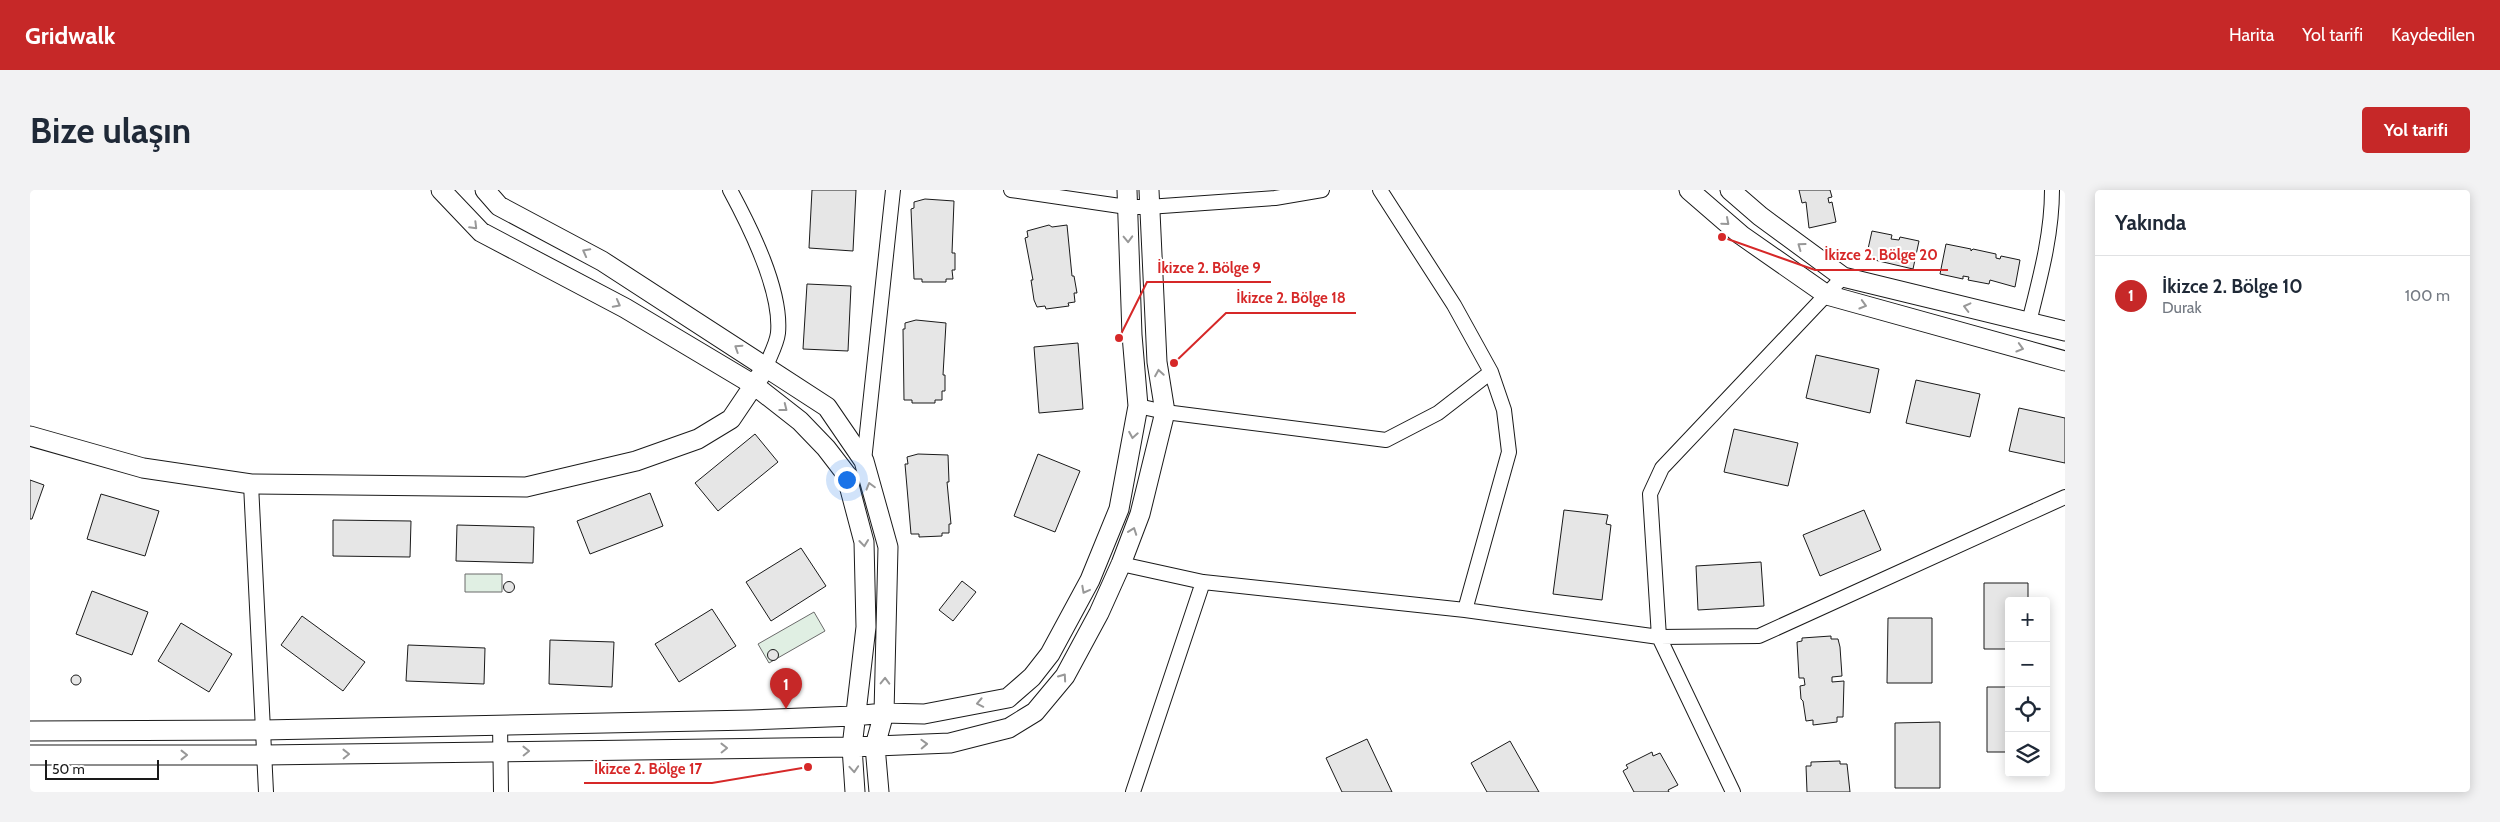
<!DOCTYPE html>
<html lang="tr">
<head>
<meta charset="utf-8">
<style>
  :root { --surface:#fff; --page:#f2f2f3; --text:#1f2937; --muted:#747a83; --line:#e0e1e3; --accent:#c62828 }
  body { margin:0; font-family:Cabin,sans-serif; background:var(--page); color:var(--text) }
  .controls { position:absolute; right:15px; bottom:15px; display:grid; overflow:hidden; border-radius:5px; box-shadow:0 2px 12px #0003 }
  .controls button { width:45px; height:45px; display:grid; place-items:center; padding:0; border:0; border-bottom:1px solid var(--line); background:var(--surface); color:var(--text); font:25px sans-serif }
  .scale { position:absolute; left:15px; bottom:12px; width:114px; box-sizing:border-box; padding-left:5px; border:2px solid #1a1a1a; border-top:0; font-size:14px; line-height:18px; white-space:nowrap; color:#1a1a1a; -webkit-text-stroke:4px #fff; paint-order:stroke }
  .you { position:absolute; left:816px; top:289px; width:18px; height:18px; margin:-12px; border:4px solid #fff; border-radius:50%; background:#1a73e8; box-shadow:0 0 0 8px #1a73e833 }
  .badge { display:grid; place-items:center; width:32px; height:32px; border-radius:50%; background:var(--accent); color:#fff; font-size:16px; font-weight:700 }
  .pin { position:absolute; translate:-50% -41px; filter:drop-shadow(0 1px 2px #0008) }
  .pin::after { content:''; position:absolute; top:26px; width:18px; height:15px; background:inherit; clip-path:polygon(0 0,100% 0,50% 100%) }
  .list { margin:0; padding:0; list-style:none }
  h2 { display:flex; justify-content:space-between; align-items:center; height:65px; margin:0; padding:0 20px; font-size:21px }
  h2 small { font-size:16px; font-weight:400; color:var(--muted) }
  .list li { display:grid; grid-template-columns:32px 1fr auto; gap:15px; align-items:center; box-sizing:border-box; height:80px; padding:0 20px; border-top:1px solid var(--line) }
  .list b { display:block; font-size:19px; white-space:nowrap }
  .list p { margin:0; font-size:16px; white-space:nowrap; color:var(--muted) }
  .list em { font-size:16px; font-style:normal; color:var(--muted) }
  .icon { flex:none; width:28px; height:28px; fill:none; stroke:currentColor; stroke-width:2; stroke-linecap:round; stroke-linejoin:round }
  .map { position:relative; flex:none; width:2035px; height:602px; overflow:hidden; border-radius:5px }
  header { display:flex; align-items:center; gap:30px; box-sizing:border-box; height:70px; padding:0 25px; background:var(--accent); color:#fff }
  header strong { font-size:24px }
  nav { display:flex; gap:28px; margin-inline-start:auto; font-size:18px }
  .intro { display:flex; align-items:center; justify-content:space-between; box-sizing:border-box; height:120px; padding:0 30px }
  h1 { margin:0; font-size:35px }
  .button { padding:12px 22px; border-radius:5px; background:var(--accent); color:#fff; font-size:18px; font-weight:700 }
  main { display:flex; gap:30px; padding:0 30px }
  aside { flex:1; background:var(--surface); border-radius:5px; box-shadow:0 2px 12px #0003 }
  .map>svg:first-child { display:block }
  .green { fill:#e0efe3; stroke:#6a6a6a }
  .building { fill:#e6e6e6; stroke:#1a1a1a }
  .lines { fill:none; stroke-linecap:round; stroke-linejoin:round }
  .street-casing { stroke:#1a1a1a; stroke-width:16 }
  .secondary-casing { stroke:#1a1a1a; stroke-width:21 }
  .street { stroke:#fff; stroke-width:14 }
  .secondary { stroke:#fff; stroke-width:19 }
  .oneway { stroke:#989898 }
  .leader { fill:none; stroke:#d62828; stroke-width:2 }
  .callout-dot { fill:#d62828; stroke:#fff; stroke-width:2 }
  .callout-label { font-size:15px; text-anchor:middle; font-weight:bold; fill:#d62828; stroke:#fff; stroke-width:4; stroke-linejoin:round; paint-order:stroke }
</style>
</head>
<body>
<header>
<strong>Gridwalk</strong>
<nav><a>Harita</a><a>Yol tarifi</a><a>Kaydedilen</a></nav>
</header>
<div class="intro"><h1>Bize ulaşın</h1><a class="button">Yol tarifi</a></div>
<main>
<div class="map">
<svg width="2035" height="602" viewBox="0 0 2035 602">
  <rect width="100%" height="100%" fill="#fff"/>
  <path class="green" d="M435 384H472V402H435Z
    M784 422 795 441 739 473 728 454Z"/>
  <path class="building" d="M782 0H826L823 61 779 58Z
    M1769 0H1800L1802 7 1798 8 1799 13 1802 12 1806 32 1779 38 1776 12 1772 13Z
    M895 9 924 11 922 63H925V80H922L923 89H916V92H892V89H884L881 19 884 18V12Z
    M1019 35 1022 37 1037 35 1042 86H1044L1047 103H1044L1045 112 1038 113 1039 116 1016 119 1015 116 1007 117 1004 110 1001 90H1003L995 48 998 47 997 41Z
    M1842 41 1862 45 1861 49 1869 50 1870 47 1889 51 1883 79 1836 68Z
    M1916 54 1941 59V61L1943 59 1966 64V68L1970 69 1971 66 1990 70 1985 97 1960 90 1959 94 1938 90 1939 87 1933 86V89L1910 84Z
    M777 94 821 96 818 161 773 159Z
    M886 130 916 133 913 185H915V201H912V210H905V213H882V210H874L873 139H875V133Z
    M1048 153 1053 219 1009 223 1004 157Z
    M1786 165 1849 179 1840 223 1776 208Z
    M1886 190 1950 204 1940 247 1876 233Z
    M1989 218 2035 228V273L1979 261Z
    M1704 239 1768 253 1758 296 1694 282Z
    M725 244 748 272 688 321 665 293Z
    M888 264 918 265 919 292H917L921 334H919V343H912V346L889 347V344H881L875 274H878L877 267Z
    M1008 264 1050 281 1025 342 984 326Z
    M0 290 14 295 2 329H0Z
    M620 303 633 336 560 364 547 331Z
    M71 304 129 321 115 366 57 349Z
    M1534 320 1578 325 1576 334 1581 335 1572 410 1523 404Z
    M1834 320 1851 360 1790 386 1773 345Z
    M303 330 381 331 380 367 303 366Z
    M427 335 504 337 503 373 426 371Z
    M771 358 796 396 741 431 716 392Z
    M1731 372 1734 416 1668 420 1666 376Z
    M932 391 946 402 923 431 909 420Z
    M473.5 397a5.5 5.5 0 1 1 11 0a5.5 5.5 0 1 1-11 0Z
    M1954 393H1998V411H1979V459H1954Z
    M62 401 118 422 102 465 46 444Z
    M682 419 706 456 649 492 625 454Z
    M272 426 335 472 313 501 251 455Z
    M1858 428H1902V493H1857Z
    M151 433 202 464 179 502 128 471Z
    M1801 446V449H1808L1810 457 1812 486 1802 487V492L1814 491 1813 527H1807V532L1783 535V530L1776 531 1773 511 1771 509 1770 496 1775 495 1774 488H1769L1767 452 1772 451V448Z
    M520 450 584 452 582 497 519 494Z
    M378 455 455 458 454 494 376 491Z
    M737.5 465a5.5 5.5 0 1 1 11 0a5.5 5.5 0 1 1-11 0Z
    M41 490a5 5 0 1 1 10 0a5 5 0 1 1-10 0Z
    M1957 497H1979V562H1957Z
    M1910 532V598H1865V533Z
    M1337 549 1362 602H1312L1296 568Z
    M1480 551 1509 602H1457L1441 573Z
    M1622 562 1623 566 1630 563 1648 595 1638 600 1639 602H1604L1593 581 1598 578 1596 575Z
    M1810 571V574H1817L1820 602H1777L1776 576H1781V572Z"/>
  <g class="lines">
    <g class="street-casing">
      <path id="street" d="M700 0C720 37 752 100 748 143 747 153 740 166 736 176
        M981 0 1097 17H1118L1245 8 1292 0
        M1350 0 1424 115 1461 182 1474 220 1479 262 1435 420
        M1999 132C2010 88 2022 45 2022 0
        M1108 216 1135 222 1356 250 1408 223 1461 182
        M834 271 863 0
        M221 294 236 602
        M1091 374 1173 392 1435 420 1629 447 1729 446 2035 307
        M470 534 471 602
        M1103 602 1173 392
        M1703 602 1629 447 1620 304 1632 278 1813 87"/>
    </g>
    <g class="secondary-casing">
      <path id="secondary" d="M411 0 451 42 595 118 724 195 770 231 796 258 816 284 834 352 836 437 822 557 825 602
        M455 0 469 16 572 71 797 217 834 271 858 357 854 523 845 556 849 602
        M1659 0 1711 45 1797 105 2035 171
        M1700 0 1730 26 1813 87 2035 141
        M0 246 113 278 221 294 496 297 606 271 668 249 701 229 730 186
        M0 541 233 540 721 530 824 526 854 523 894 524 978 508 1002 487 1020 464 1060 390 1089 319 1108 216 1102 145 1097 0
        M0 565H234L822 557 920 553 979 538 1005 522 1035 486 1069 423 1091 374 1110 324 1135 222 1127 172 1119 0"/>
    </g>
    <use href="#street" class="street"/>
    <use href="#secondary" class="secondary"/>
  </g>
  <defs><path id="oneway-chevron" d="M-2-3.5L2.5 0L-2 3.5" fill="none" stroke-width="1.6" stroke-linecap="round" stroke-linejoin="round" transform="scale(1.25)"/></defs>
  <g class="oneway">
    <use href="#oneway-chevron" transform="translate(1696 32) rotate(41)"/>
    <use href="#oneway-chevron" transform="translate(444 36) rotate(45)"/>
    <use href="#oneway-chevron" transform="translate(1098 49) rotate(88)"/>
    <use href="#oneway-chevron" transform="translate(1771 56) rotate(-144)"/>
    <use href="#oneway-chevron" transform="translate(556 62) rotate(-152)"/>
    <use href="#oneway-chevron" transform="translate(587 114) rotate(28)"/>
    <use href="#oneway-chevron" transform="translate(1833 115) rotate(16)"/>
    <use href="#oneway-chevron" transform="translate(1937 117) rotate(-166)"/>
    <use href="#oneway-chevron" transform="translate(708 158) rotate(-147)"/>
    <use href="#oneway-chevron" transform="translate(1990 158) rotate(16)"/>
    <use href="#oneway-chevron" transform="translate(1129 183) rotate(-99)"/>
    <use href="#oneway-chevron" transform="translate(754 218) rotate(38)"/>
    <use href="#oneway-chevron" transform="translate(1103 245) rotate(100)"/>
    <use href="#oneway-chevron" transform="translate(840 296) rotate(-106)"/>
    <use href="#oneway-chevron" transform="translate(1103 341) rotate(-70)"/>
    <use href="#oneway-chevron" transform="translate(834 353) rotate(84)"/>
    <use href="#oneway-chevron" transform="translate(1055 400) rotate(118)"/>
    <use href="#oneway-chevron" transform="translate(1033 487) rotate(-55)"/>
    <use href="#oneway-chevron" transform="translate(855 491) rotate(-89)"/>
    <use href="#oneway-chevron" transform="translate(950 513) rotate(169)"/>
    <use href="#oneway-chevron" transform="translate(894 554) rotate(-2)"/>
    <use href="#oneway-chevron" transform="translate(694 558) rotate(-1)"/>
    <use href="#oneway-chevron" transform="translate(496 561) rotate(-1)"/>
    <use href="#oneway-chevron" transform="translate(316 564) rotate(-1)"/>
    <use href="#oneway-chevron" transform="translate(154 565)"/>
    <use href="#oneway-chevron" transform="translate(824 579) rotate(86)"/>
  </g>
  <path class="leader" d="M1692 47L1785 80H1918M1089 148L1117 92H1241M1144 173L1196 123H1326M778 577L682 593H554"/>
  <g class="callout-dot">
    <circle cx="1692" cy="47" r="5"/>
    <circle cx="1089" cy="148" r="5"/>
    <circle cx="1144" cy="173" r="5"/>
    <circle cx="778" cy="577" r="5"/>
  </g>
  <g class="callout-label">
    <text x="1851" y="70">İkizce 2. Bölge 20</text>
    <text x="1179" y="83">İkizce 2. Bölge 9</text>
    <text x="1261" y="113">İkizce 2. Bölge 18</text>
    <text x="618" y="584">İkizce 2. Bölge 17</text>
  </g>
</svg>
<div class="controls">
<button>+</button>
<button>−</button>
<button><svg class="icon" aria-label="locate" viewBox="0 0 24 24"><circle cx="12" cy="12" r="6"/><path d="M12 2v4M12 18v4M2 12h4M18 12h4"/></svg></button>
<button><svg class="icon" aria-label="layers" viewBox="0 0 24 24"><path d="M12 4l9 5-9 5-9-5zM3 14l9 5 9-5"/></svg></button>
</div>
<div class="scale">50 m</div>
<div class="you"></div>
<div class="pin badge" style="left:756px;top:519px">1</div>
</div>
<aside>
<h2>Yakında<small></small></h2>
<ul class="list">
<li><span class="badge">1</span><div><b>İkizce 2. Bölge 10</b><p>Durak</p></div><em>100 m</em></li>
</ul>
</aside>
</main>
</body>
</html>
